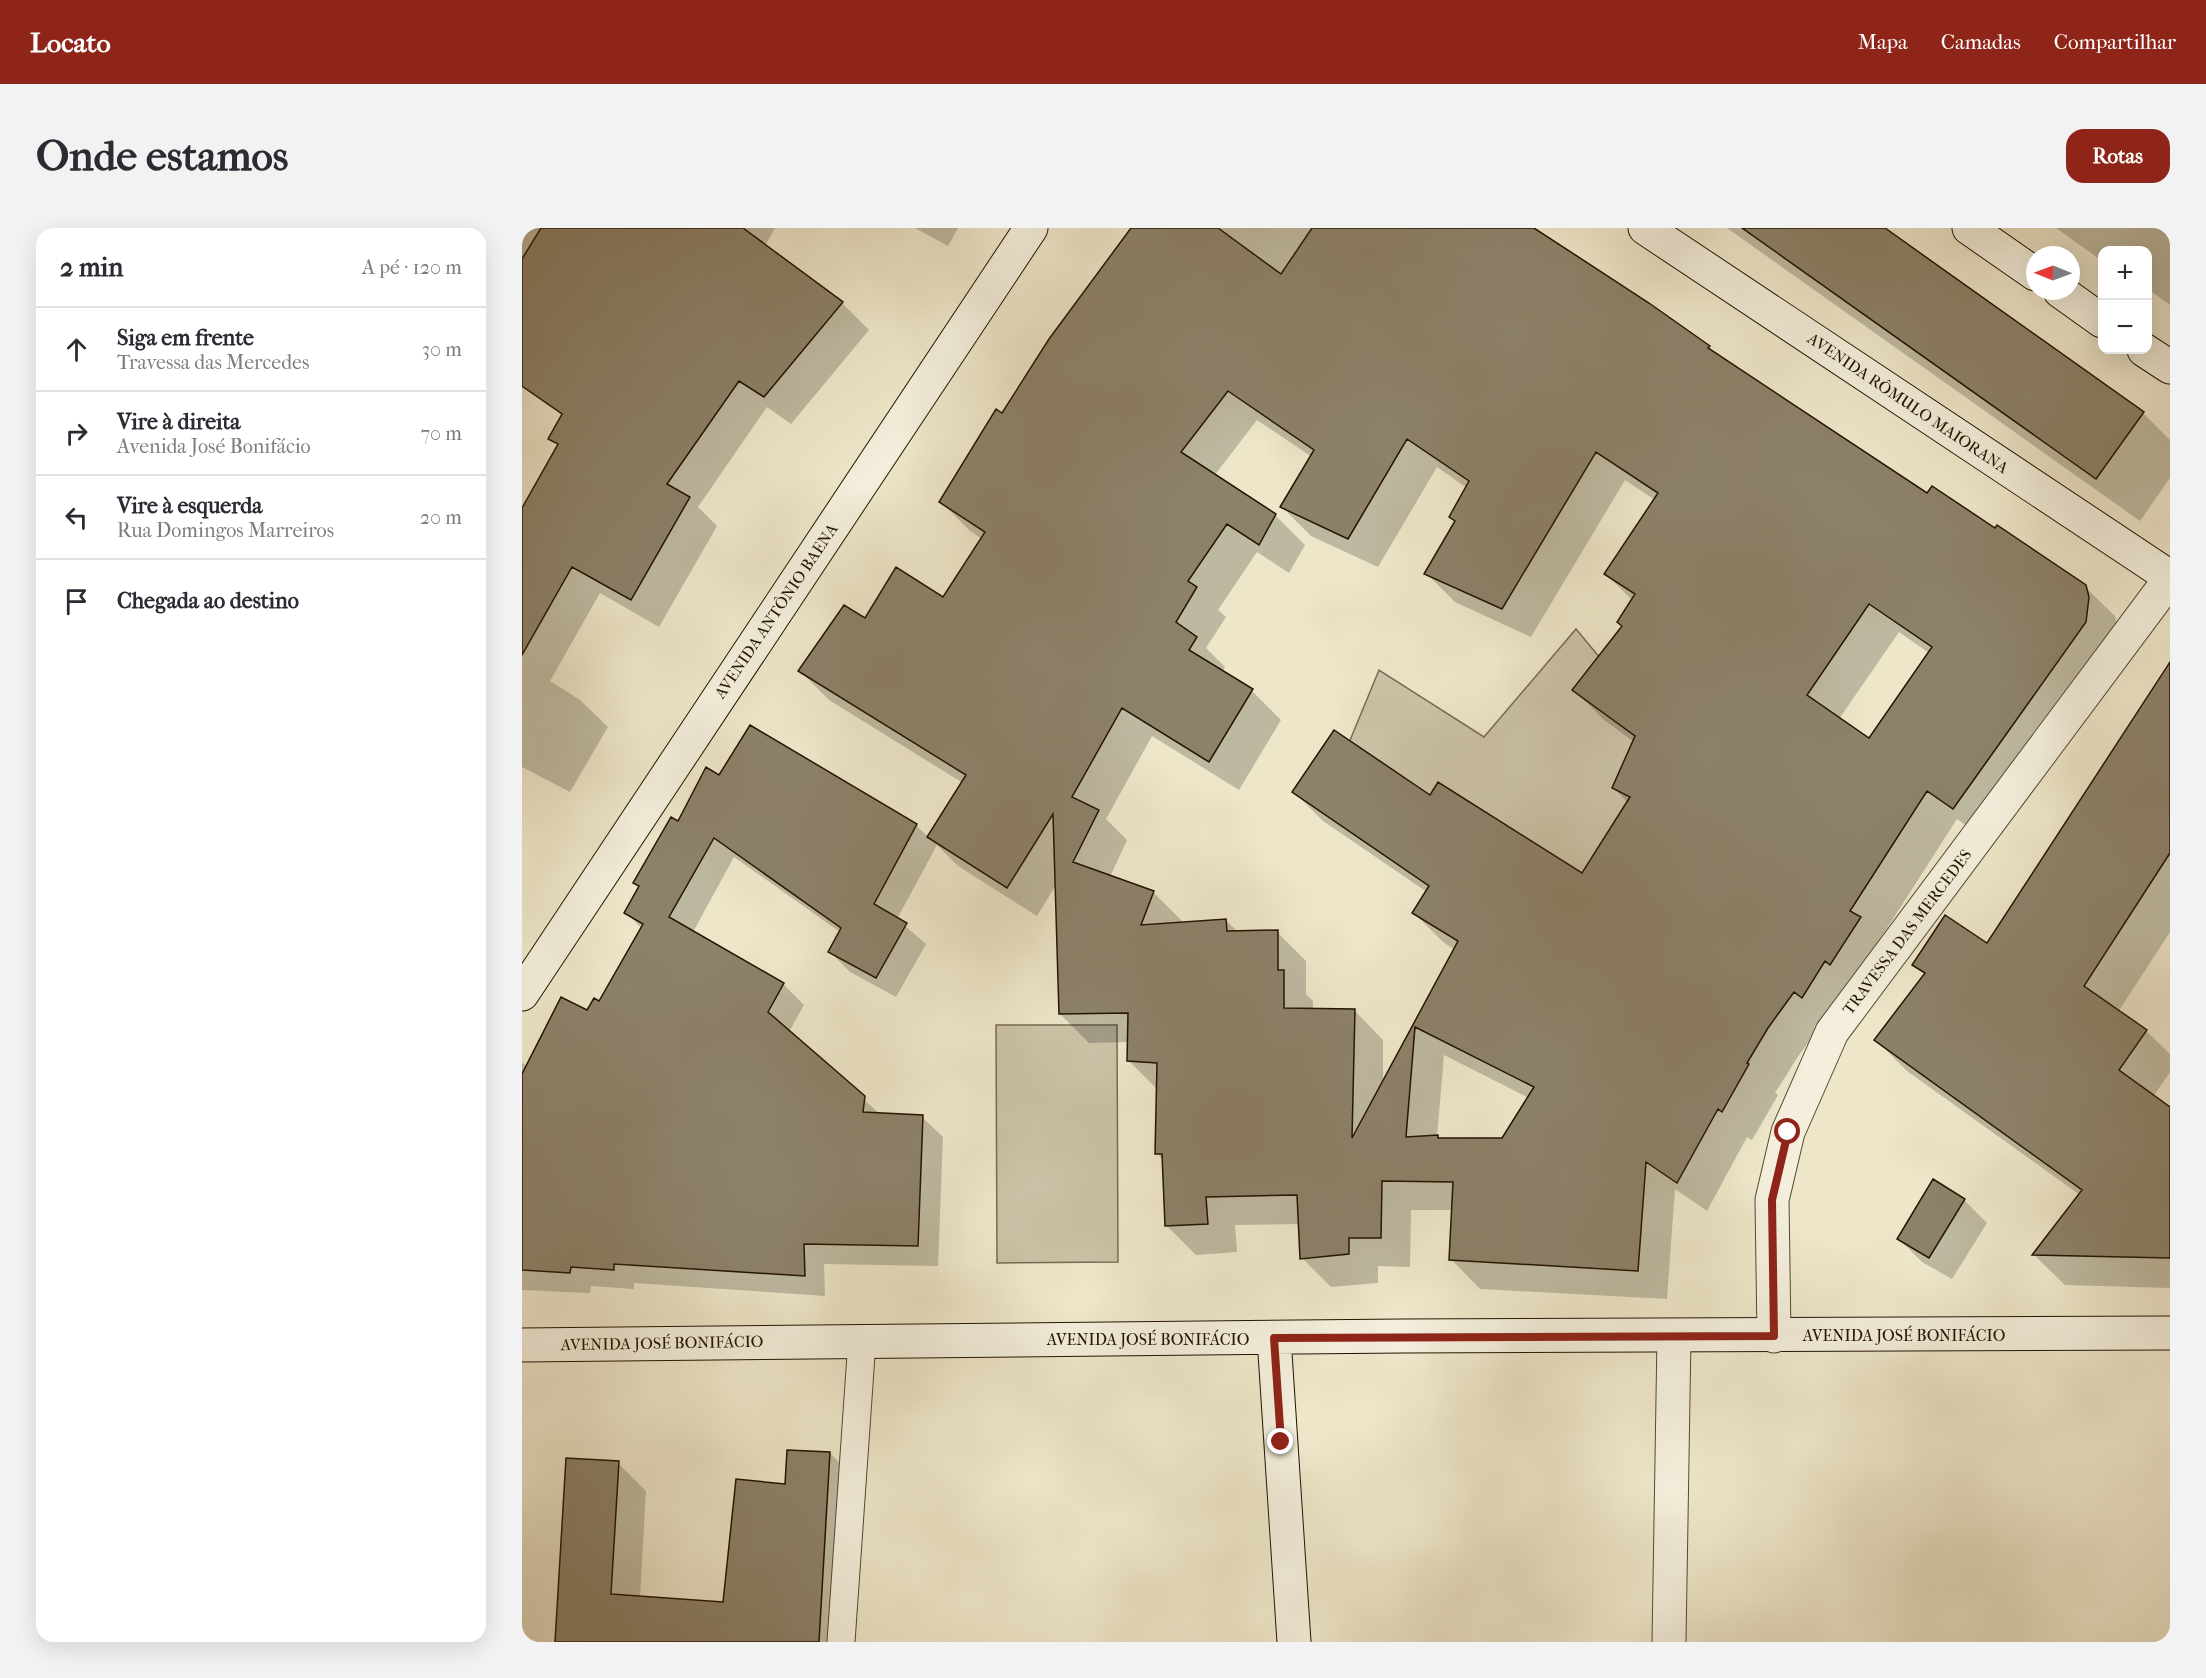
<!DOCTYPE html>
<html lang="pt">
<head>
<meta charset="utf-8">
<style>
  :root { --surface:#fff; --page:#f2f2f3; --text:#2b2b33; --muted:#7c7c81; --line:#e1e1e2; --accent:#8f2418 }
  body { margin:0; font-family:"IM FELL French Canon",serif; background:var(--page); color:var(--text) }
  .controls { position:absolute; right:18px; top:18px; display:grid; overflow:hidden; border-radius:12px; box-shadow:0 6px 24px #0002 }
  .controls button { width:54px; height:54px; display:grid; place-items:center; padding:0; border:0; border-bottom:2px solid var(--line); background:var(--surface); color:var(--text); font:30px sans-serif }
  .compass { position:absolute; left:1504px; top:18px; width:54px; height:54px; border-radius:50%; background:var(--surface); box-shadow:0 6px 24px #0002; rotate:271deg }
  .stop { position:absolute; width:18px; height:18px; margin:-14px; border:4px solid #8f2418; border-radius:50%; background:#fff }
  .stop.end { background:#8f2418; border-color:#fff; box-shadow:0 2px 6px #0008 }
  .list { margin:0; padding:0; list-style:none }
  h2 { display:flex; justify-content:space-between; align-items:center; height:78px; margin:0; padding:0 24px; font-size:26px }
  h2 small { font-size:20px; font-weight:400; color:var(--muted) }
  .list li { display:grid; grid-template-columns:39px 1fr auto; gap:18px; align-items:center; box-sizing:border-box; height:84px; padding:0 24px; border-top:2px solid var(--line) }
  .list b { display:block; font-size:22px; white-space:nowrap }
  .list p { margin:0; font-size:20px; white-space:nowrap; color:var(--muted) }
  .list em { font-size:20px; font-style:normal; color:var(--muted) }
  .icon { flex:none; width:33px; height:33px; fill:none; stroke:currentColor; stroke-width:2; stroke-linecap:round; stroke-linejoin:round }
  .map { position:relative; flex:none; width:1648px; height:1414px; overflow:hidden; border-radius:18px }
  header { display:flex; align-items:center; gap:36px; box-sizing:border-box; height:84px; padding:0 30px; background:var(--accent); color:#fff }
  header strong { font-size:28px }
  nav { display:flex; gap:33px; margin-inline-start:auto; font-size:21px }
  .intro { display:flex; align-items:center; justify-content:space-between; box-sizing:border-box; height:144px; padding:0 36px }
  h1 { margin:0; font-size:42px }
  .button { padding:15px 27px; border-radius:18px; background:var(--accent); color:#fff; font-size:21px; font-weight:700 }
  main { display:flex; gap:36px; padding:0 36px }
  aside { flex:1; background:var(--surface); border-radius:18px; box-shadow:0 6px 24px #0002 }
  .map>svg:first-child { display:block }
  .green { fill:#cbc2a7; stroke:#776a54; stroke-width:1.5 }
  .shadow { fill:#0003; fill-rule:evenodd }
  .building { fill:#8c8169; stroke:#231300; stroke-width:1.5; fill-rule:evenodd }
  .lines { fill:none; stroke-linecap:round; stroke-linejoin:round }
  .lane-casing { stroke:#564832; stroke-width:29 }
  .street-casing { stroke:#564832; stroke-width:35 }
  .secondary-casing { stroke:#231300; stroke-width:35 }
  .lane { stroke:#f3efdc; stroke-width:27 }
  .street { stroke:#f3efdc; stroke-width:33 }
  .secondary { stroke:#f3efdc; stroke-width:33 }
  .route { stroke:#8f2418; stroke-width:8 }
  .labels { text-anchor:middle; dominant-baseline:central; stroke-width:4.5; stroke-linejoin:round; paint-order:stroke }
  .street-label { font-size:16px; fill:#231300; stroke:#f3efdc }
</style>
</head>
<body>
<header>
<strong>Locato</strong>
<nav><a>Mapa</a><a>Camadas</a><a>Compartilhar</a></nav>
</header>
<div class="intro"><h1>Onde estamos</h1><a class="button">Rotas</a></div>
<main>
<aside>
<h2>2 min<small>A pé · 120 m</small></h2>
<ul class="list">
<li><svg class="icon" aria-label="ahead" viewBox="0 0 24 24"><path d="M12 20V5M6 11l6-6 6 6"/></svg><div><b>Siga em frente</b><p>Travessa das Mercedes</p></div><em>30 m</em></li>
<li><svg class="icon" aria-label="right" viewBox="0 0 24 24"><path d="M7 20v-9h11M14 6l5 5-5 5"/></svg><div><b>Vire à direita</b><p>Avenida José Bonifácio</p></div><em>70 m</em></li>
<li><svg class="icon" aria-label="left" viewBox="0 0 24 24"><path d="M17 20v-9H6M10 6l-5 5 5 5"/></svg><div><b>Vire à esquerda</b><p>Rua Domingos Marreiros</p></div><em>20 m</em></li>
<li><svg class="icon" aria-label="arrive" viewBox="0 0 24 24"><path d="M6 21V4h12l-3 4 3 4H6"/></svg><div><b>Chegada ao destino</b></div></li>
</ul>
</aside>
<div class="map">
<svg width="1648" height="1414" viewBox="0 0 1648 1414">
  <rect width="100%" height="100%" fill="#ede6c9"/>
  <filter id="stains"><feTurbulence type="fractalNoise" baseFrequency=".00333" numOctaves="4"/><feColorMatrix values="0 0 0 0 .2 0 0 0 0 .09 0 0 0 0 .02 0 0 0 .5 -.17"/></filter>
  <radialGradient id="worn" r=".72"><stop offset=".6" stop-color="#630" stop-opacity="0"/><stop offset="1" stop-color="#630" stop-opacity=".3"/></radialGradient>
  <path class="green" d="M1054 401 1171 542 1047 685 824 522 857 442 962 509Z
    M474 797H595L596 1034 475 1035Z"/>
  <path class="shadow" d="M0 0H253L243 18 320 75 347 102 269 196 245 179 176 279 195 298 137 399 78 365 28 453 58 472 86 499 48 564 0 539V283L118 72 0 144Z
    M393 0H436L426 18Z
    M610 0H1012L1187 119 1197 129 1405 267 1563 359 1593 388 1596 399 1461 609 1435 591 1358 711 1367 720 1302 793 1275 830 1253 865 1256 867 1230 912 1225 909 1185 983 1153 961 1145 1071 958 1061 929 1031 931 982H889L888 1039 856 1038V1055L809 1059 780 1030 778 996 713 997 715 1024 674 1027 645 998 641 932 635 925 636 862 607 833V814L567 815 538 786 534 657 515 688 436 638 415 617 375 691 404 716 374 769 328 744 308 724 318 704 212 629 171 704 261 756 282 777 267 804 359 887 400 889 421 909 416 1038 302 1036 303 1068 112 1055V1061L69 1058 68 1065 0 1062V835L6 838 78 775 120 701 104 684 118 660 113 655 157 595 198 549 394 597 407 610 441 555 307 472 278 443 343 392 421 371 460 311 448 303 419 274ZM735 192 790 229 760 279 789 308 856 339 915 239 945 260 928 289 934 295 904 345 933 374 1009 409 1103 252 1133 272 1084 346 1110 372 1101 398 1052 462 1082 492 1112 514 1091 559 1106 575 1060 647 909 569 772 564 801 593 905 664 892 685 921 714 933 722 861 857V812L832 782H791V773L784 766V733L755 704H716L704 692 659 696 660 693 631 664 588 649 605 612 584 591 630 508 717 562 759 492 730 463 700 444 703 439 684 420 704 389 696 382 735 324 767 345 783 317 753 287 692 248ZM1377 404 1407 425 1347 512 1317 491ZM922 827 1007 870 981 912H918L915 909Z
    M1205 0H1360L1621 185 1648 212V250L1618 293Z
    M1534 0H1648V77L1626 61V22H1580V33Z
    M1648 437V704L1596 784 1624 803 1648 826V844L1631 869 1648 881V1060L1543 1057 1512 1027 1558 967 1385 843 1354 812 1403 747 1392 736 1466 717Z
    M1442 972 1465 995 1430 1051 1400 1034 1377 1011Z
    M308 1225 339 1257 329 1414H255L260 1338Z
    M45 1232 96 1235 124 1263 118 1369 217 1403 216 1414H35Z"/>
  <path class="building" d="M19 0H221L321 74 242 169 217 153 145 256 168 269 109 372 50 339 0 427V280L36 216 26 211 40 186 0 158V31Z
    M609 0H696L759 46 790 0H1012L1127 75 1188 118 1186 120 1405 265 1410 258 1473 300 1475 297 1564 357 1567 369 1564 394 1431 581 1405 563 1328 683 1339 689 1308 737 1303 733 1280 770 1272 764 1246 800 1225 835 1227 836 1200 884 1196 881 1155 955 1124 934 1116 1043 927 1032 931 954 860 953 859 1010H827V1026L778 1031 775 967 684 969 686 996 643 998 640 926H633L635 835 605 833 606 785 537 786 531 586 485 660 405 609 444 547 276 443 322 377 343 390 374 339 421 369 463 304 417 274 474 181 480 185 527 111ZM706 163 792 222 758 279 826 311 885 211 947 253 927 289 933 293 902 346 980 381 1074 224 1136 265 1082 346 1113 366 1095 394 1100 398 1050 462 1113 508 1090 560 1108 569 1060 645 916 554 908 567 812 502 770 564 907 658 890 685 936 713 830 910 833 781 762 780V742H756V702L705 703 704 691 619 697 632 663 551 634 577 582 550 569 600 480 687 534 731 461 667 422 675 409 654 394 675 359 666 353 705 296 737 317 754 286 659 224ZM1347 376 1410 419 1347 510 1285 467ZM893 799 1012 859 980 910H916V907L884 909Z
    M1220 0H1363L1622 184 1574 251Z
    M1648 434V625L1562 758 1625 802 1597 842 1648 879V1030L1510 1027 1560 962 1352 812 1403 745 1390 737 1423 687 1465 715Z
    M228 497 395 596 352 676 385 695 354 750 306 724 319 700 192 610 147 689 262 755 246 784 343 868 341 884 401 887 396 1018 282 1016 283 1048 92 1036V1042L49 1039 48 1045 0 1042V846L39 769 65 782 72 770 77 773 121 696 102 685 117 658 111 655 149 589 156 593 184 539 197 547Z
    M1411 951 1443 971 1407 1030 1375 1011Z
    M265 1222 308 1224 297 1414H33L44 1230 97 1233 89 1366 201 1374 214 1251 263 1256Z"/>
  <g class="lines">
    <g class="lane-casing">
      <path id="lane" d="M319 1414 340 1113"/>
    </g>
    <g class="street-casing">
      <path id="street" d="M1252 1108 1250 972 1266 904 1310 804 1648 351
        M1147 1414 1152 1109"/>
    </g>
    <g class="secondary-casing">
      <path id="secondary" d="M1123 0 1648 349
        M1447 0 1513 46
        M1538 63 1580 93
        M1622 122 1648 139
        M0 766 509 0
        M752 1110 772 1414
        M0 1117 881 1108 1648 1105"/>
    </g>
    <use href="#lane" class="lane"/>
    <use href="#street" class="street"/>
    <use href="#secondary" class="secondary"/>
  </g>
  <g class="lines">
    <path class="route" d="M759 1214 752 1110 1252 1108 1250 972 1266 904"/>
  </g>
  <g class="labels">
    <g class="street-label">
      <text transform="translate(1386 175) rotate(34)">AVENIDA RÔMULO MAIORANA</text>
      <text transform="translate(254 383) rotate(-56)">AVENIDA ANTÔNIO BAENA</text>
      <text transform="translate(1385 704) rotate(-53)">TRAVESSA DAS MERCEDES</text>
      <text x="1382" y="1107">AVENIDA JOSÉ BONIFÁCIO</text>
      <text x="626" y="1111">AVENIDA JOSÉ BONIFÁCIO</text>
      <text transform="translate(140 1115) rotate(-1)">AVENIDA JOSÉ BONIFÁCIO</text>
    </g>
  </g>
  <rect width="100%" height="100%" filter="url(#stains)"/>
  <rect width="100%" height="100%" fill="url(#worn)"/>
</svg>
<div class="controls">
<button>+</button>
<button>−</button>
</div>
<svg class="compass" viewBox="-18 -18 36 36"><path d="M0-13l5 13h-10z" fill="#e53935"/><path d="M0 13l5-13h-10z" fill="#7c7c81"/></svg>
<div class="stop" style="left:1266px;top:904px"></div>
<div class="stop end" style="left:759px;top:1214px"></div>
</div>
</main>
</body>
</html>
